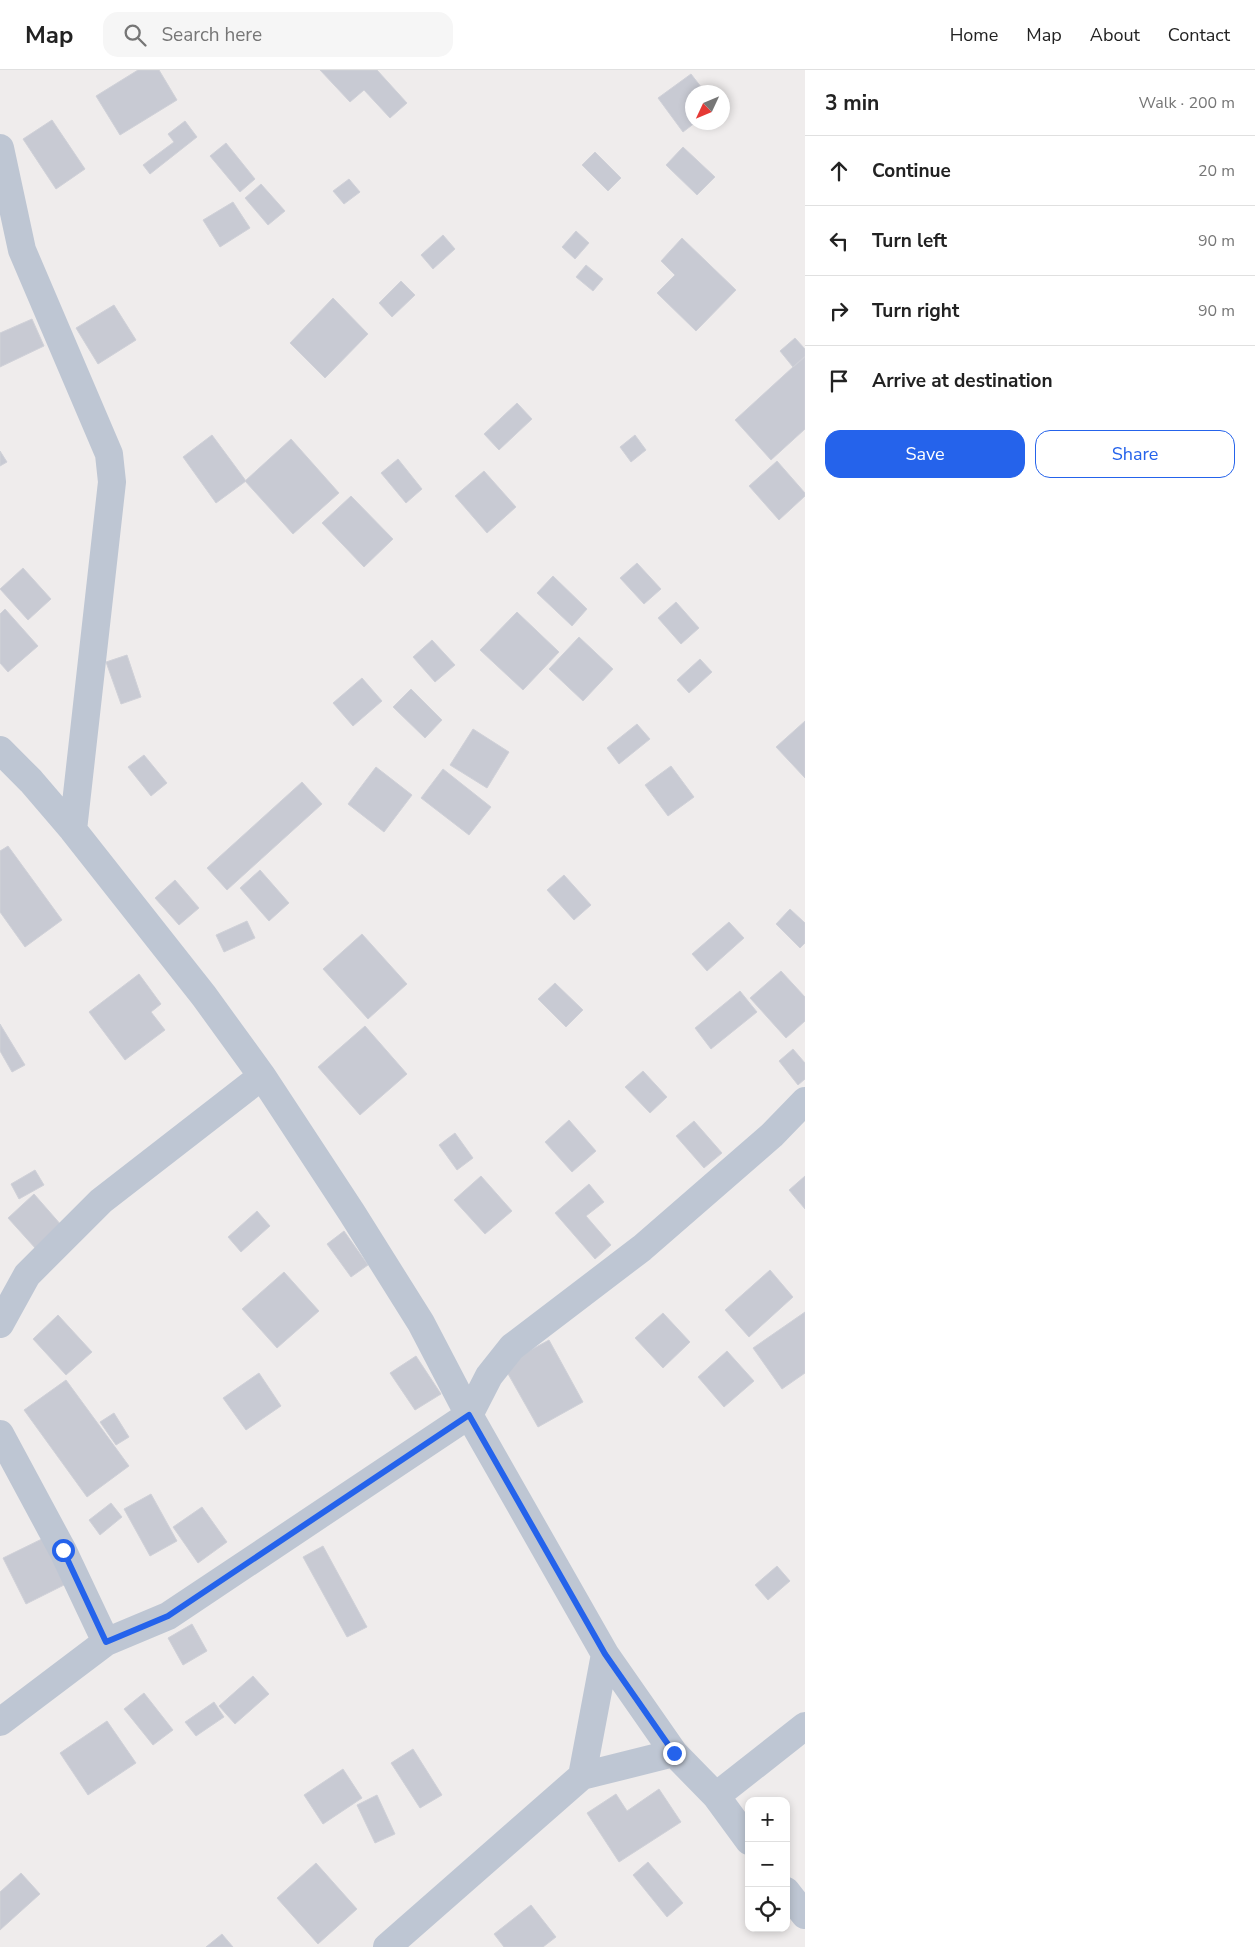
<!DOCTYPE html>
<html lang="en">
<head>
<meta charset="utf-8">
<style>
  :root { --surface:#fff; --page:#f6f6f6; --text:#222; --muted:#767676; --line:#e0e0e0; --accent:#2563eb }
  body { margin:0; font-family:"Nunito Sans",sans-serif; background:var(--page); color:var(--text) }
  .controls { position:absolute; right:15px; bottom:15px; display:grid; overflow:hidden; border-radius:10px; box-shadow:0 2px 8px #0003 }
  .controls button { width:45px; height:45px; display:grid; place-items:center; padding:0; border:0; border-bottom:1px solid var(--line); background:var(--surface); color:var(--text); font:25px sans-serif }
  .compass { position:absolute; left:685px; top:15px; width:45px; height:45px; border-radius:50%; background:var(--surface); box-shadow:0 2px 8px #0003; rotate:226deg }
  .stop { position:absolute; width:15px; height:15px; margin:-11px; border:4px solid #2563eb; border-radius:50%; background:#fff }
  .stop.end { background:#2563eb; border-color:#fff; box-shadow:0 1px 5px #0008 }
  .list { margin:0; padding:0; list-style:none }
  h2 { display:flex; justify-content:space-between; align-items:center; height:65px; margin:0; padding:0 20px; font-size:21px }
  h2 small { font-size:16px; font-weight:400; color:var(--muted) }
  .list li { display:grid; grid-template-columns:32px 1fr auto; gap:15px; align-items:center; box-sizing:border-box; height:70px; padding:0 20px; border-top:1px solid var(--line) }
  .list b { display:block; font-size:19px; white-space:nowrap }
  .list em { font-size:16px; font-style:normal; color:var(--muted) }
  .actions { display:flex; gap:10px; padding:15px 20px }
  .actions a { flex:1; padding:11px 0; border:1px solid var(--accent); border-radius:15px; text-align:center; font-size:18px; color:var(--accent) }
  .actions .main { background:var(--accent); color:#fff }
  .icon { flex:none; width:28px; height:28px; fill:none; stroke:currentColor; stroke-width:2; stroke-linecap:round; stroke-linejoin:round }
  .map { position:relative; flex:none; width:805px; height:1877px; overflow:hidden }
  header { display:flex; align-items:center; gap:30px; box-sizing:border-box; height:70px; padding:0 25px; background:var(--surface); border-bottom:1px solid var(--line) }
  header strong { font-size:24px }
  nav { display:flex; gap:28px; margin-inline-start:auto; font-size:18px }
  .search { width:350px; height:45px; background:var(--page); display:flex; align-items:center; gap:12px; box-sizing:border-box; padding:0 18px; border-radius:15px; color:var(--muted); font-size:19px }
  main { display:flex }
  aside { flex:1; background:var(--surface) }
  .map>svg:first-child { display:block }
  .building { fill:#c8cad3; stroke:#d0d1d8 }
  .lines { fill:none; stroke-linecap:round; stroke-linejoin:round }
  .minor { stroke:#bec6d3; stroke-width:28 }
  .route { stroke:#2563eb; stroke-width:6 }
</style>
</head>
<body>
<header>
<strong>Map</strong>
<div class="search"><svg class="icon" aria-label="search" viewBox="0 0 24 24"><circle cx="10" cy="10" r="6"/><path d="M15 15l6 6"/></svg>Search here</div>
<nav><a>Home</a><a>Map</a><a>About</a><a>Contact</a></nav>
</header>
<main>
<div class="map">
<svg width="805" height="1877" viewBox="0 0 805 1877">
  <rect width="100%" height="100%" fill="#efecec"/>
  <path class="building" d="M138 0H159L177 30 120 65 96 26Z
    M320 0H377L407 33 390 48 364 20 350 32Z
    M691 4 705 22H692V52H696L683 62 658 28Z
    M52 50 85 99 56 119 23 69Z
    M185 51 197 67 150 104 143 95 174 72 168 64Z
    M226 73 255 109 240 122 210 86Z
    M683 77 715 107 697 125 666 95Z
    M595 82 621 108 608 121 582 95Z
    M349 109 360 122 344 134 333 121Z
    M261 114 285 141 268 155 245 128Z
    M233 132 250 158 220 177 203 150Z
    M576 161 589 173 575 189 562 177Z
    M443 165 455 179 433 199 421 185Z
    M682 168 736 220 696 261 657 223 675 205 661 191Z
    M586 195 603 209 593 221 576 207Z
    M401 211 415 225 392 247 379 233Z
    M333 228 368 264 325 308 290 273Z
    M114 235 136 270 98 294 76 258Z
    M32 249 44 276 0 297V263Z
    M795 268 805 279V287L793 297 780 281Z
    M805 286V359L771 390 735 350Z
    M517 333 532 349 499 380 484 364Z
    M212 365 246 411 216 433 183 387Z
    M635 365 646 380 631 392 620 377Z
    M291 369 339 423 293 464 245 411Z
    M0 381 7 392 0 396Z
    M398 389 422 419 406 433 381 403Z
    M777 391 805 423V426L779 450 749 416Z
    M484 401 516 437 487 463 455 426Z
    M351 426 393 469 364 497 322 453Z
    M637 493 661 519 644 534 620 508Z
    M23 498 51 529 28 550 0 519Z
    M553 506 587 539 572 556 537 523Z
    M676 532 699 558 681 574 658 548Z
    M5 539 38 576 8 602 0 593V544Z
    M517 542 559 582 523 620 480 580Z
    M579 567 613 599 583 631 549 599Z
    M432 570 455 595 435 612 413 587Z
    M127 585 141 627 121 634 106 592Z
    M700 589 712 602 689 623 677 610Z
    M362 608 382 631 353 656 333 633Z
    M411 619 442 650 425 668 393 637Z
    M805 651V708L776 677Z
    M637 654 650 669 619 694 607 678Z
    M473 659 509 682 487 718 450 695Z
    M144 685 167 713 151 726 128 697Z
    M671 696 694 727 668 746 645 715Z
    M376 697 412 725 384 762 348 734Z
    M443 699 491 737 469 765 421 728Z
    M302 712 322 734 227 820 207 798Z
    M8 776 62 850 25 877 0 842V781Z
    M260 800 289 833 269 851 240 818Z
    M564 805 591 835 574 850 547 820Z
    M175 810 199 838 179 855 155 828Z
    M790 839 805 853V873L800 878 776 854Z
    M247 851 255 868 224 882 216 865Z
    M729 852 744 868 707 901 692 884Z
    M362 864 407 914 368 949 323 899Z
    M781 901 805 927V951L786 968 750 928Z
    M139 904 161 934 151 942 165 960 125 990 89 942Z
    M555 913 583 940 566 957 538 929Z
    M740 921 757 942 711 979 695 958Z
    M0 954 25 995 12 1002 0 981Z
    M365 956 407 1004 360 1045 318 997Z
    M793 979 805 993V1009L798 1015 779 991Z
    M643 1001 667 1027 650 1043 625 1017Z
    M569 1050 596 1081 572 1102 545 1072Z
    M694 1051 722 1083 704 1098 676 1066Z
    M455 1063 473 1088 457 1100 439 1075Z
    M35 1100 44 1115 19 1129 11 1114Z
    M481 1106 512 1141 485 1164 454 1130Z
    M805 1106V1139L789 1120Z
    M589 1114 604 1132 586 1146 611 1175 595 1189 555 1143Z
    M34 1124 62 1156 36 1179 8 1148Z
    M257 1141 270 1156 241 1182 228 1167Z
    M344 1161 368 1195 351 1207 327 1174Z
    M770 1200 793 1227 749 1267 725 1240Z
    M284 1202 319 1241 277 1278 242 1239Z
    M805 1242V1303L782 1319 753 1278Z
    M663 1243 690 1272 663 1298 635 1268Z
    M58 1245 92 1282 66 1305 33 1269Z
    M549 1270 583 1332 538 1357 503 1295Z
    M727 1281 754 1311 724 1337 698 1307Z
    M416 1286 441 1324 415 1340 390 1303Z
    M259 1303 281 1336 246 1360 223 1328Z
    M66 1310 129 1396 87 1427 24 1340Z
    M114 1343 129 1367 116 1375 100 1352Z
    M151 1424 177 1471 150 1486 124 1439Z
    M111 1433 122 1447 100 1465 89 1450Z
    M202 1437 227 1472 198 1493 173 1457Z
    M50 1465 72 1511 26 1534 3 1488Z
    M323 1476 367 1557 347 1567 303 1487Z
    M777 1496 790 1511 768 1530 755 1515Z
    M192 1554 207 1581 183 1595 168 1568Z
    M253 1606 269 1624 235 1654 219 1636Z
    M144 1623 173 1660 153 1675 124 1639Z
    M214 1632 224 1647 196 1666 185 1652Z
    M107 1651 136 1693 88 1725 60 1683Z
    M413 1679 442 1725 420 1738 391 1693Z
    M343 1699 362 1728 323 1754 304 1725Z
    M659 1719 681 1752 619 1792 587 1743 616 1724 627 1741Z
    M377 1725 395 1764 375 1773 357 1735Z
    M648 1792 683 1833 667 1847 633 1805Z
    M316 1793 357 1839 318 1874 277 1828Z
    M21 1803 40 1824 0 1860V1822Z
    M531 1835 556 1867 543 1877H504L494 1864Z
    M222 1864 233 1877H206Z"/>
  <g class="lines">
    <path class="minor" d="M0 78 22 180 109 384 112 412 73 760
      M0 680 31 711 73 760 204 926 262 1006 352 1143 421 1253 469 1345 605 1584 674 1683 716 1726 749 1771
      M0 1254 27 1205 101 1131 262 1006
      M0 1364 63 1481 106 1572
      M0 1652 106 1572 168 1546 469 1345 489 1306 512 1277 642 1178 772 1065 805 1031
      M582 1706 605 1584
      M716 1726 805 1656
      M786 1821 805 1845
      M387 1877 582 1706 674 1683"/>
  </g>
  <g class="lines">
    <path class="route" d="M63 1480 106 1572 168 1546 469 1345 605 1584 674 1683"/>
  </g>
</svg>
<div class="controls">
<button>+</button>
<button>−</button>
<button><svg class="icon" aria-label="locate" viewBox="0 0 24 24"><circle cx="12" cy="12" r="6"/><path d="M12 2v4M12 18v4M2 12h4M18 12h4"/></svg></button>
</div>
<svg class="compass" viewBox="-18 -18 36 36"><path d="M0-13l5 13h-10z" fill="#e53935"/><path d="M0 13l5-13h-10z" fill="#767676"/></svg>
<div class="stop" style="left:63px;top:1480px"></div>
<div class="stop end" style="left:674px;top:1683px"></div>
</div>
<aside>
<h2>3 min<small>Walk · 200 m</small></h2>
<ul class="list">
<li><svg class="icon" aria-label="ahead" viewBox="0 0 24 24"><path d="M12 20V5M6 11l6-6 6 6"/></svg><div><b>Continue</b></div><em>20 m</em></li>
<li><svg class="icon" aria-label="left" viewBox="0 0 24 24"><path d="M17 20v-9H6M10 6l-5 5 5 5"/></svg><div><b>Turn left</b></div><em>90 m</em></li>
<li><svg class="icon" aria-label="right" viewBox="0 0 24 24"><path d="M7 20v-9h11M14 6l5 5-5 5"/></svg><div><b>Turn right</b></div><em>90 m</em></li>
<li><svg class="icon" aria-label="arrive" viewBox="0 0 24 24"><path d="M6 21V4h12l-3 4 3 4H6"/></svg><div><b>Arrive at destination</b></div></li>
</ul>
<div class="actions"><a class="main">Save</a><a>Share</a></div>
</aside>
</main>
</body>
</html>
